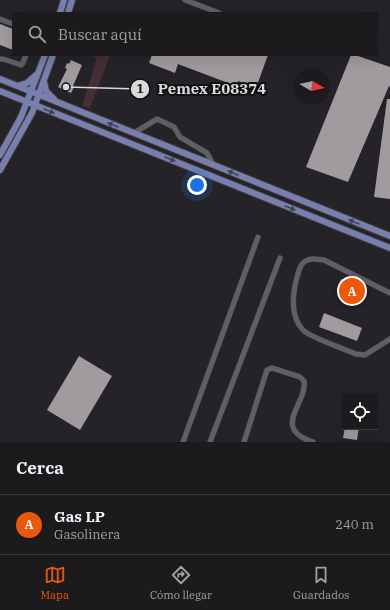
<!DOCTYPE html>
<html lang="es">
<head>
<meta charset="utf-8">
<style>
  :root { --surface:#1c1a1d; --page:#252326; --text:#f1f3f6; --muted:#a0a1a4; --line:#3a383b; --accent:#ea580c }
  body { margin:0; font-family:"IBM Plex Serif",serif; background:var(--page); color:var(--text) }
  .controls { position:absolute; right:12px; bottom:12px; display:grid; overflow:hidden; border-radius:0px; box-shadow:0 4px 16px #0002 }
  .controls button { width:36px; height:36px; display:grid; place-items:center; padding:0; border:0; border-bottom:1px solid var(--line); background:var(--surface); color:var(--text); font:20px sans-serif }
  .compass { position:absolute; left:294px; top:68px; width:36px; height:36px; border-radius:50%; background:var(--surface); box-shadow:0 4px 16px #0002; rotate:99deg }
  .you { position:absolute; left:197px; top:185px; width:14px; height:14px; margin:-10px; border:3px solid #fff; border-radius:50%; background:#1a73e8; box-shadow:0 0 0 6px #1a73e833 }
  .badge { display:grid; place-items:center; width:26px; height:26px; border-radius:50%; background:var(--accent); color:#fff; font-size:13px; font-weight:700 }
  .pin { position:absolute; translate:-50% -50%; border:2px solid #fff; box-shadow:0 1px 4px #0006 }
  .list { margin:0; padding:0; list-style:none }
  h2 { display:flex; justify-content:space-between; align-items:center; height:52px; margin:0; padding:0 16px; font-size:17px }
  h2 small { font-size:13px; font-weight:400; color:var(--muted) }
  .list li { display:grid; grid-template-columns:26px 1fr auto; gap:12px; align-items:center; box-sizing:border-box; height:60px; padding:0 16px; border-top:1px solid var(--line) }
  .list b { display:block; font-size:15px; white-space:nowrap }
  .list p { margin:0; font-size:13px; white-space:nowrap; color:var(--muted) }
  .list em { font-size:13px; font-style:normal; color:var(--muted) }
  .icon { flex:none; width:22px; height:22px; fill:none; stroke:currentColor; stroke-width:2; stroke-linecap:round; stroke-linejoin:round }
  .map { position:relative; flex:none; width:390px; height:442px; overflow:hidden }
  .search { position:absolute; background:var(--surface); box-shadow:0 4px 16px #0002; left:12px; right:12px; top:12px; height:44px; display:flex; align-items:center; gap:10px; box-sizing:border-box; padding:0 14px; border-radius:0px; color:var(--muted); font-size:15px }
  .sheet { height:112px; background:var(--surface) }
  nav { display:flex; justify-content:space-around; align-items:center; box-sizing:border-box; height:56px; border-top:1px solid var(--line); background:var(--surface); font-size:11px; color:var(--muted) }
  nav a { display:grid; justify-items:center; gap:2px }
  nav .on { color:var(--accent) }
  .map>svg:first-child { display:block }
  .green { fill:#462e36 }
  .building { fill:#a09b9f }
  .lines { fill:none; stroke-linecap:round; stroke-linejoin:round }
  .minor-casing { stroke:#3f3e41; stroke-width:6 }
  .major-casing { stroke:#3f3e41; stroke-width:8 }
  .minor { stroke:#605f63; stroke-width:5 }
  .major { stroke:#787fac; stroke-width:6 }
  .oneway { fill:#3e4056 }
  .leader { fill:none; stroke:#d9d8db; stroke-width:1.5 }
  .callout-dot { fill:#d9d8db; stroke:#0e0d0f; stroke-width:1.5 }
  .mark-label { font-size:12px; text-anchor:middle; font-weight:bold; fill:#111 }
  .callout-label { font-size:15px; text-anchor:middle; font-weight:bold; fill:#d9d8db; stroke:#0e0d0f; stroke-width:4; stroke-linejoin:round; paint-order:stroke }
</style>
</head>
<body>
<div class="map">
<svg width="390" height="442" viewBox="0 0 390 442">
  <rect width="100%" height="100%" fill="#252327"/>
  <path class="green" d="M89 55H110L90 108 82 106 97 58Z"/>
  <path class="building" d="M0 24 13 29V50L0 45Z
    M152 55H268L256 88 238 81 236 86 178 64 175 73 149 63Z
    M351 55H355L390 67V87L389 86 348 182 306 167Z
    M71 60 82 65 73 86 74 87 71 93 58 87 67 69 65 68 67 63 69 64Z
    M387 99H390V199L374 197Z
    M341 279 366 289 362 299 337 289Z
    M324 313 362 328 357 341 319 327Z
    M79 356 112 376 80 430 47 410Z
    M345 427H359L357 440 343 438Z"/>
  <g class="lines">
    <g class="minor-casing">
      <path id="minor" d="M185 0 219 13
        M0 19 13 24
        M0 59H3L21 65 23 63 26 55
        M134 133 157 119 174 127 180 137 207 153 213 164
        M390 293 324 260C317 259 309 257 303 263 301 265 299 270 298 274 293 290 289 316 303 330 311 338 345 349 356 354L365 355 390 339
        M183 442 258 237
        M210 442 280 258
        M244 442 266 373 267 370 272 368 300 377 304 381C308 403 270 428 313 442"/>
    </g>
    <g class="major-casing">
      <path id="major" d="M60 13 64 0
        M68 13 72 0
        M0 79 390 236
        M44 82 46 91 54 99
        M17 86 27 83 36 75
        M0 91 390 248
        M0 155 21 117 45 55
        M0 170 32 113 53 55"/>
    </g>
    <use href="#minor" class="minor"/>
    <use href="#major" class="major"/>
  </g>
  <defs><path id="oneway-solid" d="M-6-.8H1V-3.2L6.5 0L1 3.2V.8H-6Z"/></defs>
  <g class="oneway">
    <use href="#oneway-solid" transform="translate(49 111) rotate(22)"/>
    <use href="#oneway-solid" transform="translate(113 125) rotate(-158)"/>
    <use href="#oneway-solid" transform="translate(170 159) rotate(22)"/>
    <use href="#oneway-solid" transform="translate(233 173) rotate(-158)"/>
    <use href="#oneway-solid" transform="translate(290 208) rotate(22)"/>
    <use href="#oneway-solid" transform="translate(354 222) rotate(-158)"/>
  </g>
  <path class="leader" d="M66 87L140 89"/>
  <g class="callout-dot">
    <circle cx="66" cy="87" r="4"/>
    <circle cx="140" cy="89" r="10"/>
  </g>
  <g class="mark-label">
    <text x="140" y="93">1</text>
  </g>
  <g class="callout-label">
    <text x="212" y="94">Pemex E08374</text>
  </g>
</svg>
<div class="controls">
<button><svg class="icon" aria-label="locate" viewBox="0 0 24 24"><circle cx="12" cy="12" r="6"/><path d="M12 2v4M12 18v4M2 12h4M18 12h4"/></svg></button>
</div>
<svg class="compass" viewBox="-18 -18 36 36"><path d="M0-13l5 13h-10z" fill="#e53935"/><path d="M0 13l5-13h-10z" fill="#a0a1a4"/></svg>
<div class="you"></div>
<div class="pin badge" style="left:352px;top:291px">A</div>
<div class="search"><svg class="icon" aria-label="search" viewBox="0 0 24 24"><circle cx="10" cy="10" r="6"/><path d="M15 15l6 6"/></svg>Buscar aquí</div>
</div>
<section class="sheet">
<h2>Cerca<small></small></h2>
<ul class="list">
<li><span class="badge">A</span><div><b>Gas LP</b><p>Gasolinera</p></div><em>240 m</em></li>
</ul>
</section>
<nav>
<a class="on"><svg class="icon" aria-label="map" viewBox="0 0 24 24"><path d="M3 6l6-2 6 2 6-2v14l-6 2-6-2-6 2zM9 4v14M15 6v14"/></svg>Mapa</a>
<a><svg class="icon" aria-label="directions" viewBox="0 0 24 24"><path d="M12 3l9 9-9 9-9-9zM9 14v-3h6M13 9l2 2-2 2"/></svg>Cómo llegar</a>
<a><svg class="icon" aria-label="saved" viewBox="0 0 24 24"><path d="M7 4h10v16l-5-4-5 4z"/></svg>Guardados</a>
</nav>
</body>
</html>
